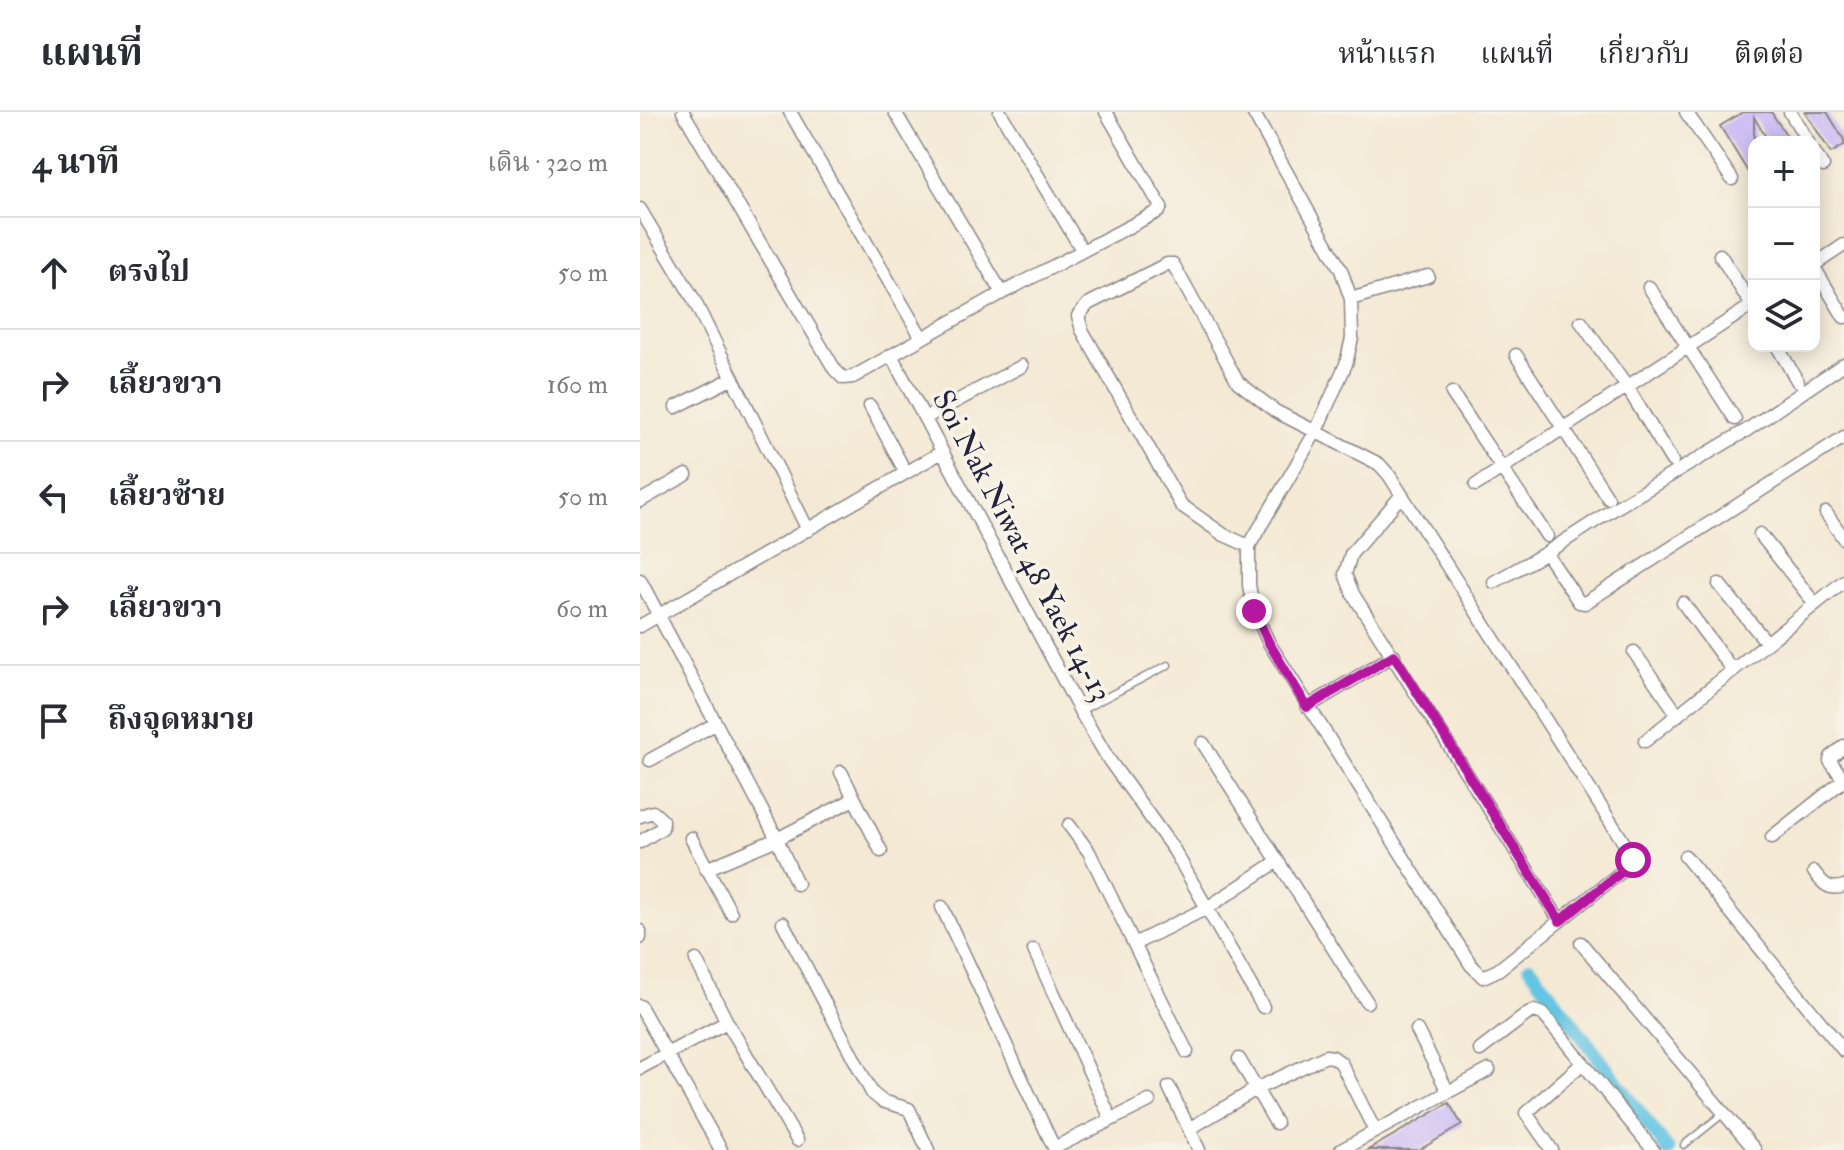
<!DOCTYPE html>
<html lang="th">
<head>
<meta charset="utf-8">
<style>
  :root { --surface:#fff; --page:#f7f7f7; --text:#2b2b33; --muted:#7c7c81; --line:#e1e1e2 }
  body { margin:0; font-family:"IM FELL Double Pica","Noto Serif Thai",serif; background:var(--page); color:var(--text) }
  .controls { position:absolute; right:24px; top:24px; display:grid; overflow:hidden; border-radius:16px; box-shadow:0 4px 20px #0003 }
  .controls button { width:72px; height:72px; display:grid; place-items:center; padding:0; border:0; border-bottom:2px solid var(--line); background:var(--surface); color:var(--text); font:40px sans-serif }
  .stop { position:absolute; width:24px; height:24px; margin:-18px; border:6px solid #b5179e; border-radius:50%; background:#fff }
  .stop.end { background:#b5179e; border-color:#fff; box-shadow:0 2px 8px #0008 }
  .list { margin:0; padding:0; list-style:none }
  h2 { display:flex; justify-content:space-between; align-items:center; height:104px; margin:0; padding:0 32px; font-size:34px }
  h2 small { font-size:26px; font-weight:400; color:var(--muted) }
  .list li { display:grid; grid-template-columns:52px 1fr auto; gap:24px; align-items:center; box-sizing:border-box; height:112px; padding:0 32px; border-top:2px solid var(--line) }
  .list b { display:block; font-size:30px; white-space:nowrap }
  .list em { font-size:26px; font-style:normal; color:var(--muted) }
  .icon { flex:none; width:44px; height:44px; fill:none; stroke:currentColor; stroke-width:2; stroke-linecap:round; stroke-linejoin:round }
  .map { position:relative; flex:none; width:1204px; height:1038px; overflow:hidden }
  header { display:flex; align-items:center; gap:48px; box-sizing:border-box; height:112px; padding:0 40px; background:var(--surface); border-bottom:2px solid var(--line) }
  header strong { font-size:38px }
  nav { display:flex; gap:44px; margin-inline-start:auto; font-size:28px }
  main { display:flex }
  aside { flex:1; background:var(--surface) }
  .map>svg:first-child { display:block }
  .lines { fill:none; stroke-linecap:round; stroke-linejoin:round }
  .canal { stroke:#64c4e3; stroke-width:14 }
  .building { fill:#c6b5f7 }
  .service-casing { stroke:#8b8688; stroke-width:9 }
  .minor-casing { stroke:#8b8688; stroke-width:15 }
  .service { stroke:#fff; stroke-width:6 }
  .minor { stroke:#fff; stroke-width:12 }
  .route { stroke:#b5179e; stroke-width:10 }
  .labels { text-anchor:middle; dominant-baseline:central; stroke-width:7; stroke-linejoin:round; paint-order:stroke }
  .street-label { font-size:30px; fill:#22223b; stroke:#f7f3e8 }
</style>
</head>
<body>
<header>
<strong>แผนที่</strong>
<nav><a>หน้าแรก</a><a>แผนที่</a><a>เกี่ยวกับ</a><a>ติดต่อ</a></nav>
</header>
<main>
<aside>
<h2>4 นาที<small>เดิน · 320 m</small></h2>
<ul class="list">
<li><svg class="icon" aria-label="ahead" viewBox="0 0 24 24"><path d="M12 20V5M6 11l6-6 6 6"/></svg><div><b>ตรงไป</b></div><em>50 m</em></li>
<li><svg class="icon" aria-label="right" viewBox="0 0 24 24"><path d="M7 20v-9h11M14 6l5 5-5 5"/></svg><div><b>เลี้ยวขวา</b></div><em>160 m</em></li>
<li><svg class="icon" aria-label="left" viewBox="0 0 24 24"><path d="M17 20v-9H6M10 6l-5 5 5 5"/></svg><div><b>เลี้ยวซ้าย</b></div><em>50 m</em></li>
<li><svg class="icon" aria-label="right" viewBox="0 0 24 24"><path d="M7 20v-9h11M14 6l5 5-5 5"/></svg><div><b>เลี้ยวขวา</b></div><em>60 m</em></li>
<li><svg class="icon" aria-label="arrive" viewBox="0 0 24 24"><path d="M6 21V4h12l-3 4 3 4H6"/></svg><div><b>ถึงจุดหมาย</b></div></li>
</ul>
</aside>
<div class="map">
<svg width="1204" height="1038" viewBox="0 0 1204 1038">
  <rect width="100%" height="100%" fill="#f7f3e8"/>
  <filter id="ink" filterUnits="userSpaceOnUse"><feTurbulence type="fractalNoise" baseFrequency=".0125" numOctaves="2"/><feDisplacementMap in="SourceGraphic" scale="16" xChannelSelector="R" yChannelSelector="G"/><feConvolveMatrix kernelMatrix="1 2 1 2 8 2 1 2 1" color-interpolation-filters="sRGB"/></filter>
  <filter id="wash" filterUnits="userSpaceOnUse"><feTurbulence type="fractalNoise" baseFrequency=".006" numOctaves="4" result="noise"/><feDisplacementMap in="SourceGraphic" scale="32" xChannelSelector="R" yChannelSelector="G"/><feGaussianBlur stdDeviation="1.8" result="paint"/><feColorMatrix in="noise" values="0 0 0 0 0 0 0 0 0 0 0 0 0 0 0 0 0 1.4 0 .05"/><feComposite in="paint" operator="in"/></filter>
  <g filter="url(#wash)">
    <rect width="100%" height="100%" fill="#f4e9d4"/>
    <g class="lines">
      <path class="canal" d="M890 855 1028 1038"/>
    </g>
    <g id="blocks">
      <path class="building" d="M1103 0H1131L1151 30H1129L1114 5V70L1080 14Z
        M1165 0H1187L1204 28V33L1191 41Z
        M809 991 822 1013 779 1038H728Z"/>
    </g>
  </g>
  <g filter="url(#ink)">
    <use href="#blocks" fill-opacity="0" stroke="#8b8688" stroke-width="2"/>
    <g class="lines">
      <g class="service-casing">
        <path id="service" d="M440 599 528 553
          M1044 1033 1084 1001"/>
      </g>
      <g class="minor-casing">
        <path id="minor" d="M43 0 195 258 203 266 213 265 362 181 519 99 521 95 466 0
          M150 0 282 226
          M255 0 362 181
          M360 0 442 138
          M1046 0 1092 67
          M1150 0 1168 30
          M1174 40 1183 54
          M0 97 53 186 168 418
          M1080 143 1114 197
          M1174 153 1204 133
          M1174 155 1204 205
          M1009 175 1095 307
          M711 187 788 164
          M941 210 987 275 1032 349
          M1137 234 1158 270
          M251 243 440 599 469 648 534 738 623 895
          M876 243 968 386
          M1204 252 1107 318 977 395 906 441 939 490 945 491 1204 325
          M812 281 907 424
          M230 294 266 361
          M36 295 93 266
          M285 306 382 254
          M836 373 1114 192
          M761 384 711 442 705 462 713 482 920 809
          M0 389 46 363
          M1186 401 1204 427
          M1120 422 1175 492
          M609 434 584 423 541 393 442 218 438 204 448 192 527 152H533L598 270 635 299 739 352 749 363 993 745 990 753 858 858 843 865 831 853 629 531 614 499 609 473V434L676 319 706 252 712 226 711 187 701 158 613 0
          M0 468 137 727 157 772
          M854 470 906 441
          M1079 472 1127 531
          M1043 491 1093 559
          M0 514 302 340
          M994 540 1038 603
          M667 595 754 543
          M1005 629 1204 469
          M563 631 727 890
          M1204 634 1191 645 1190 649 1204 668
          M10 648 75 612
          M201 660 241 739
          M0 704 13 700 22 708V716L0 730
          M429 713 449 740 547 940
          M1132 725 1204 668
          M51 726 91 801
          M1045 744 1204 939
          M66 757 137 727 214 687
          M1174 760C1183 772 1189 779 1204 774
          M302 795 415 1038
          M143 811 232 981 242 989 269 997 288 1038
          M0 819V826
          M941 831 1115 1038
          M494 832 567 796 638 749
          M394 838 471 1007
          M56 848 87 910 157 1028
          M0 894 81 1038
          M777 918 808 980
          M840 938 886 903 894 899 903 902 1013 1038
          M599 947 636 1011
          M0 956 87 910
          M529 975 559 1038
          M549 1017 616 977 686 944 693 945 701 951 735 1019
          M414 1036 509 989
          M701 1038 849 958
          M912 1038 886 1001 943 951"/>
      </g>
      <use href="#service" class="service"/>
      <use href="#minor" class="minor"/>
    </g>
  </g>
  <g class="lines" filter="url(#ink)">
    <path class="route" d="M614 499 629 531 667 595 754 543 920 809 990 753 993 748"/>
  </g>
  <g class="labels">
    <g class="street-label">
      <text transform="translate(382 434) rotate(62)">Soi Nak Niwat 48 Yaek 14-13</text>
    </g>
  </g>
</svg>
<div class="controls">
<button>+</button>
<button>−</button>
<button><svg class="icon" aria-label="layers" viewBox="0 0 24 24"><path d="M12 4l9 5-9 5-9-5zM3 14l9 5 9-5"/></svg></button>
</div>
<div class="stop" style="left:993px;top:748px"></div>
<div class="stop end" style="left:614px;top:499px"></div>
</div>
</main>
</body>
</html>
